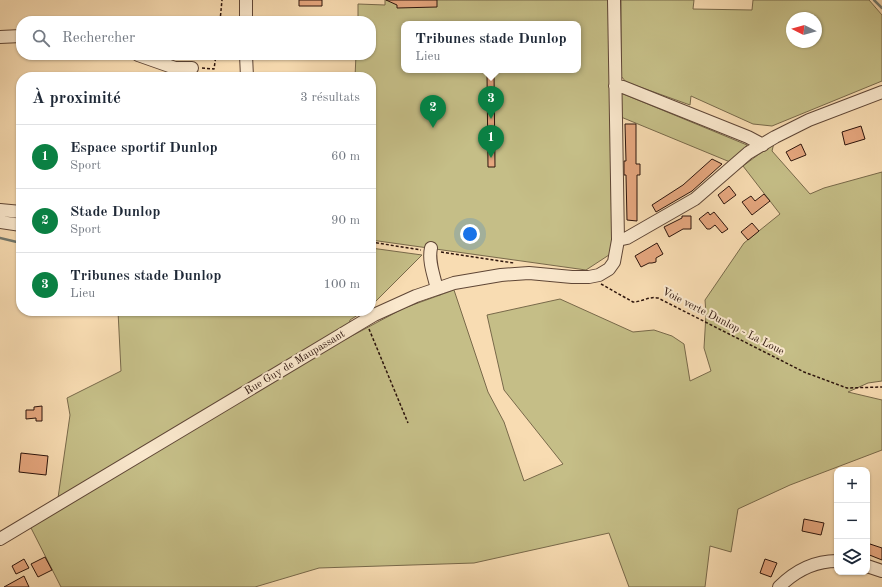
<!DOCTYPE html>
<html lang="fr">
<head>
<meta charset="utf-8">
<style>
  :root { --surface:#fff; --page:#f6f6f7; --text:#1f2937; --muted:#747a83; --line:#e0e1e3; --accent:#0b8043 }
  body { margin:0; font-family:"Old Standard TT",serif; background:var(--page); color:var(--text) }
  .controls { position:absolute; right:12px; bottom:12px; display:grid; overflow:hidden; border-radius:8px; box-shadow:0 1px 3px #0004 }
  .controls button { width:36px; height:36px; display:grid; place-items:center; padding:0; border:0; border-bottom:1px solid var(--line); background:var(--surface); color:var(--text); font:20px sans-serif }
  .compass { position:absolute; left:786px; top:12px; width:36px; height:36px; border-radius:50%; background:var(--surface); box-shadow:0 1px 3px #0004; rotate:276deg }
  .you { position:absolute; left:470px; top:234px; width:14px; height:14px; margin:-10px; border:3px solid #fff; border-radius:50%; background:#1a73e8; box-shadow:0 0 0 6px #1a73e833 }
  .badge { display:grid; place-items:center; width:26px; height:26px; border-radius:50%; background:var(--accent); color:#fff; font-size:13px; font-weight:700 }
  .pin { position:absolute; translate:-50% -33px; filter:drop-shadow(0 1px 2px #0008) }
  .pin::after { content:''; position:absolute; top:21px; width:14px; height:12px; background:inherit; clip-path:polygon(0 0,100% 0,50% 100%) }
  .popup { position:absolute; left:401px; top:21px; width:180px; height:52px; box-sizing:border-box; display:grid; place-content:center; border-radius:8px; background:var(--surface); filter:drop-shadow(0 1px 3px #0005); font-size:13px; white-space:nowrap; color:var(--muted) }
  .popup b { font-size:15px; color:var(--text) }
  .popup::after { content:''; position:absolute; left:50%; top:100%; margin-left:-8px; border:8px solid transparent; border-top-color:var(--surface) }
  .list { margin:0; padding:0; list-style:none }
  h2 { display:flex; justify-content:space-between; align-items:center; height:52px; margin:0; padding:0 16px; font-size:17px }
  h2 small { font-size:13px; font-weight:400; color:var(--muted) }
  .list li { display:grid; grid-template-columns:26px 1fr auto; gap:12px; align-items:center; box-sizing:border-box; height:64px; padding:0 16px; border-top:1px solid var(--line) }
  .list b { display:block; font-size:15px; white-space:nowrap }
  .list p { margin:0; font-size:13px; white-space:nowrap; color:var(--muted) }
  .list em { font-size:13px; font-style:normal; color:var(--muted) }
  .icon { flex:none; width:22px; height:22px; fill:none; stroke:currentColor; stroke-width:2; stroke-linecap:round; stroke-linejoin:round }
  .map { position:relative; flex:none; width:882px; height:587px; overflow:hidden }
  .search { position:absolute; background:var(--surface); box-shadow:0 1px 3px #0004; left:16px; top:16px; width:360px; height:44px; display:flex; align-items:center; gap:10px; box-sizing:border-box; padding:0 14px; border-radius:16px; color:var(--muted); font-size:15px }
  .panel { position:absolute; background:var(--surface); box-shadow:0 1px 3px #0004; left:16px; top:72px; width:360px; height:244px; border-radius:16px }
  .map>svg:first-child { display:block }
  .green { fill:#c5be87; stroke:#78694a; fill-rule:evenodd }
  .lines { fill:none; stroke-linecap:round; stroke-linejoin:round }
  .stream { stroke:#70786e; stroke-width:2.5 }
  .building { fill:#e6a77f; stroke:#2c140c }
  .minor-casing { stroke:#5f4636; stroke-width:14 }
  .path { stroke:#2c140c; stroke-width:1.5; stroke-dasharray:3 2; stroke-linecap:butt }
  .minor { stroke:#fae8cd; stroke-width:12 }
  .labels { text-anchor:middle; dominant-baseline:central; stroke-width:4; stroke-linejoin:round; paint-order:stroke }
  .street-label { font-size:11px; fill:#2c140c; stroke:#fae8cd }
</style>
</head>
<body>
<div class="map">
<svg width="882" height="587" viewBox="0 0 882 587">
  <rect width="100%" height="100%" fill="#f8dcb2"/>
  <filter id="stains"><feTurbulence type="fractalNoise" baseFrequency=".005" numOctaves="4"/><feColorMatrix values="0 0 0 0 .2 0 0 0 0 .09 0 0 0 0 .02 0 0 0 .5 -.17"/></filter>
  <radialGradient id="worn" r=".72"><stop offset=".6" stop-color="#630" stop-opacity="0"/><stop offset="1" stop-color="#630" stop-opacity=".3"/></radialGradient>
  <path class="green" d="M385 0H609L612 253 586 270 371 240V77H355L356 55H371V21H358V4L385 5ZM404 24H578V70H404Z
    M621 0H694L693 9 752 10 753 0H869L882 15V81L772 126 753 124 691 96 690 105 626 82 621 76ZM792 18H816V42H792Z
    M621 93 747 145 730 162 621 117Z
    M774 143 772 151 810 194 824 188 882 172V381L868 383 848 392 882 400V450L790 485 738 509 731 552 710 546 705 587H629L609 533 474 563 319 568 255 587H61L30 526 58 498 70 415 67 398 121 371 118 311H364L350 320 346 339 404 308 454 290 488 392 504 422 524 481 563 464 504 390 487 315 560 299 633 332 654 330 672 336 684 344 690 381 711 371 704 348 706 314 705 300 744 243 780 214 743 166Z
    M371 248 422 255 371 306Z"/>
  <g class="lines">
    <path class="stream" d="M874 0 882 8
      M0 238 21 243"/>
  </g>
  <path class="building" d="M299 0H322V6H299Z
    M386 0H437V7L397 8V5Z
    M487 72H494L495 167H488Z
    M625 124H636V164H640V175H637V221L627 220 626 175H624V161H626Z
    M861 126 865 139 845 145 842 132Z
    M801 144 806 155 791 161 786 152Z
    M712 159 722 164 692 191 656 212 652 205 683 185Z
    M729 186 736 195 724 204 718 195Z
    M764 194 770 201 752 215 742 202 751 196 755 201Z
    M708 212 710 215 714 212 728 229 722 233 715 225 710 229H707L699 219Z
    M682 216H691V229H683L669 237 664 227 682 218Z
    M752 223 759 231 748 240 741 232Z
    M657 243 663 254 656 258V262L652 263H649L641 267 635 256Z
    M42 406V421H36V418L26 419V410H34V407Z
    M21 453 48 456 46 475 19 472Z
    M804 519 824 523 821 535 802 531Z
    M867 543 882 548V560L867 554Z
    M45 557 52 570 38 577 31 564Z
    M24 559 29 568 16 574 12 566Z
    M765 559 777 563 771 577 760 573Z
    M24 576 29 587H4Z"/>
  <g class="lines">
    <g class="minor-casing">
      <path id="minor" d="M246 0V21
        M0 37 21 36
        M138 55 175 68H192
        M246 55 247 77
        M615 86 623 87 748 137 763 145
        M0 210 21 212
        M0 222 21 225
        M618 240 627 238 695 199 748 153 775 137 809 120 882 92
        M431 248C428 261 434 276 437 289
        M0 539 374 315 416 296 454 283 501 275 529 273 572 277H589L599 275 609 269 614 262 618 240 614 0
        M867 566 882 571
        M779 587C795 571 815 561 837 561"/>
    </g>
    <path class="path" d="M220 21 222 0
      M202 68 214 69 216 55
      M371 242 421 250
      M441 252 514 263
      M601 284 633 302C642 302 649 296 658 298L804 372 847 388 882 387
      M369 329 408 423"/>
    <use href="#minor" class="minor"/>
  </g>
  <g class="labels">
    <g class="street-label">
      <text transform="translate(723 322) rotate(27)">Voie verte Dunlop - La Loue</text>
      <text transform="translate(295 363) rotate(-31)">Rue Guy de Maupassant</text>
    </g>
  </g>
  <rect width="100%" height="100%" filter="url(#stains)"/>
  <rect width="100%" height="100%" fill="url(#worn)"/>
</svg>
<div class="controls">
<button>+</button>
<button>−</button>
<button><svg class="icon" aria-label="layers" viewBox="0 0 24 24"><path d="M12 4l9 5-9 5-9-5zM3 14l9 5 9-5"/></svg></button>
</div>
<svg class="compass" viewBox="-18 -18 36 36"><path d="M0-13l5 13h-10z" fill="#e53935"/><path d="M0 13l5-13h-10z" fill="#747a83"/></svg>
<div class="you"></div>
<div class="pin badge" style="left:491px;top:158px">1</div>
<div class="pin badge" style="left:433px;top:128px">2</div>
<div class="pin badge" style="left:491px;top:119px">3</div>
<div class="popup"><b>Tribunes stade Dunlop</b>Lieu</div>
<div class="search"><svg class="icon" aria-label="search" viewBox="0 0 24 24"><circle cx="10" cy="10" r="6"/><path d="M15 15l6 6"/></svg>Rechercher</div>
<section class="panel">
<h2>À proximité<small>3 résultats</small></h2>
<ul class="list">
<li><span class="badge">1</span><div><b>Espace sportif Dunlop</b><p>Sport</p></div><em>60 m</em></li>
<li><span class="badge">2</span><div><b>Stade Dunlop</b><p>Sport</p></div><em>90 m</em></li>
<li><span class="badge">3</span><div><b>Tribunes stade Dunlop</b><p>Lieu</p></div><em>100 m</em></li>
</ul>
</section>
</div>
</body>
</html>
